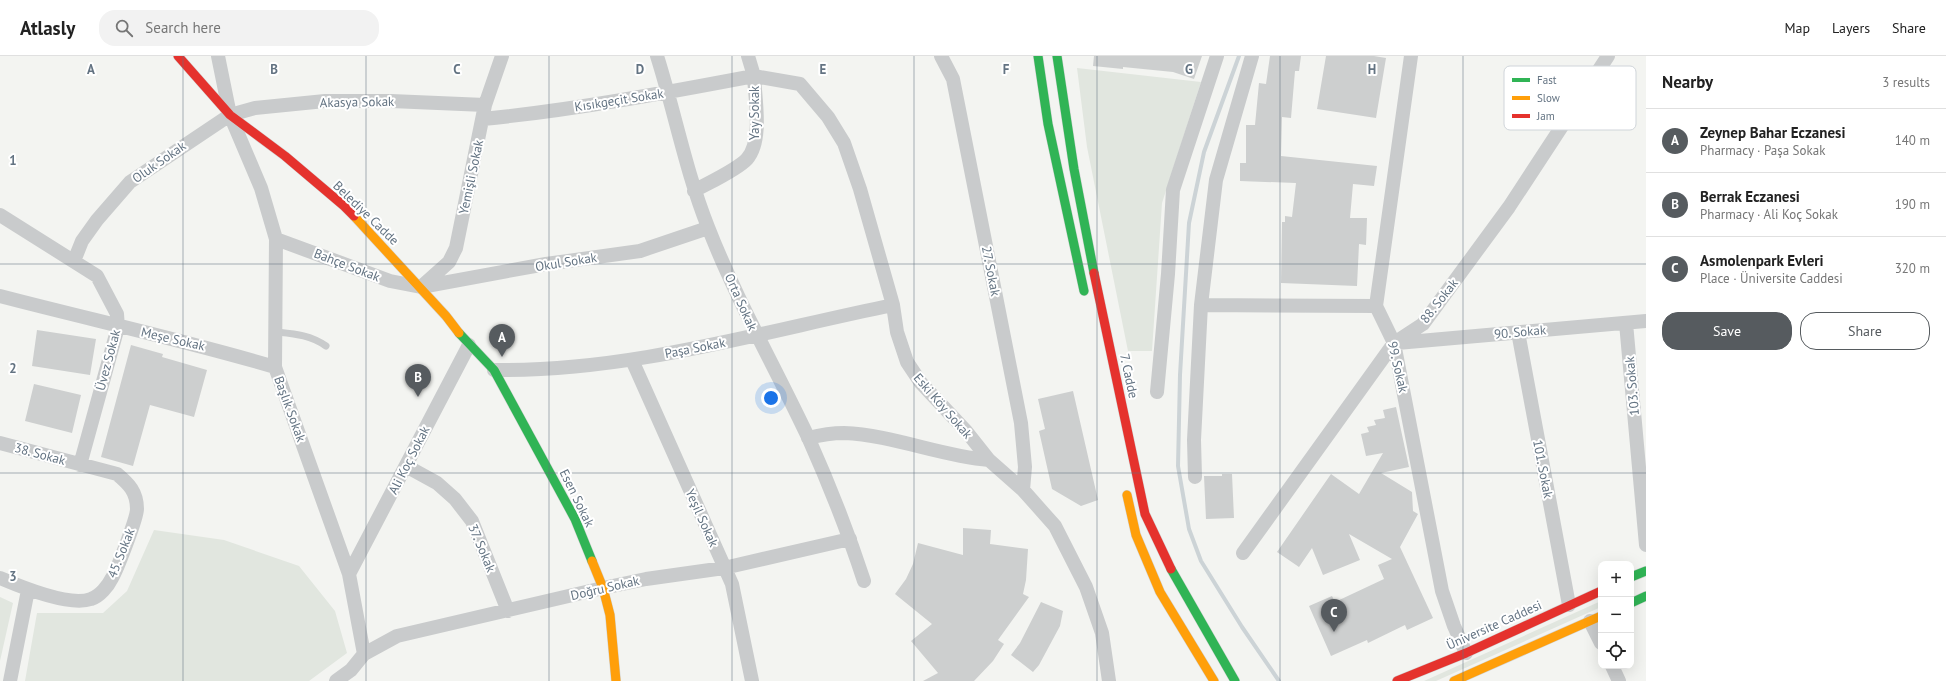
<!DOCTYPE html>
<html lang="en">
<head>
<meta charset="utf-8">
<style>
  :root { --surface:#fff; --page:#f2f2f2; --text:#222; --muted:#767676; --line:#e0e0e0; --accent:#565b5f }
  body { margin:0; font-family:"PT Sans",sans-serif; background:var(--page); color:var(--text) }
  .controls { position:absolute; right:12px; bottom:12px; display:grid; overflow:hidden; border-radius:8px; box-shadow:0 4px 16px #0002 }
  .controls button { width:36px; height:36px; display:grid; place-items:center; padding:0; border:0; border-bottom:1px solid var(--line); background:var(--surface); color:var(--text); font:20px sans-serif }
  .you { position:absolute; left:771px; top:342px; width:14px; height:14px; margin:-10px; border:3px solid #fff; border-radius:50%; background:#1a73e8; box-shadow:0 0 0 6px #1a73e833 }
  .badge { display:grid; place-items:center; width:26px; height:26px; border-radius:50%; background:var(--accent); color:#fff; font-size:13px; font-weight:700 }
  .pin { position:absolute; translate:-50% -33px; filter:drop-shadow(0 1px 2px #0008) }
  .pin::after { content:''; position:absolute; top:21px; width:14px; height:12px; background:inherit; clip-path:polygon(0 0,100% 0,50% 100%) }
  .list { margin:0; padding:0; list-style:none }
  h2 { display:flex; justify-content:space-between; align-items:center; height:52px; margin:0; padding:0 16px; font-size:17px }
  h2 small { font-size:13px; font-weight:400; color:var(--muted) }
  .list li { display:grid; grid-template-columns:26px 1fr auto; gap:12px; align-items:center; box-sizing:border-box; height:64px; padding:0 16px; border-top:1px solid var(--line) }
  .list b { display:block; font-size:15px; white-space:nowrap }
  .list p { margin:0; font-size:13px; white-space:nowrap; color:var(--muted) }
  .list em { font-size:13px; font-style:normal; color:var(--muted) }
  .actions { display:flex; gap:8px; padding:12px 16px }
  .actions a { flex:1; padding:9px 0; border:1px solid var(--accent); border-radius:16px; text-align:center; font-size:14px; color:var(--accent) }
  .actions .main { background:var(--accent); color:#fff }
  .icon { flex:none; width:22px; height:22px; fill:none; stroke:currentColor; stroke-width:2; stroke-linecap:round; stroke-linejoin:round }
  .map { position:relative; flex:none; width:1646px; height:625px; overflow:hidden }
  header { display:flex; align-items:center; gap:24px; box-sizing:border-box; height:56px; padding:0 20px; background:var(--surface); border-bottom:1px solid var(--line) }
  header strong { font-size:19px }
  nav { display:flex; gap:22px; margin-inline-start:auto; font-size:14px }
  .search { width:280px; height:36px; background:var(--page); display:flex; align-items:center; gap:10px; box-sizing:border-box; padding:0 14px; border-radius:16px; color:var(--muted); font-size:15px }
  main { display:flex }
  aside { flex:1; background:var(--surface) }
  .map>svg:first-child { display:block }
  .green { fill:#e1e6df }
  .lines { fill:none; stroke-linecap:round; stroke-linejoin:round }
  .stream { stroke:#ccd3d6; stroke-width:4 }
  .building { fill:#cdcfcf }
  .fast-casing { stroke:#d1d2d2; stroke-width:10 }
  .slow-casing { stroke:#d1d2d2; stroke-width:10 }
  .jam-casing { stroke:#d1d2d2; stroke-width:10 }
  .lane { stroke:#c9cbcc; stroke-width:7 }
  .street { stroke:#c9cbcc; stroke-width:14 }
  .fast { stroke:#30b455; stroke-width:9 }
  .slow { stroke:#ff9f0a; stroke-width:9 }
  .jam { stroke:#e5322d; stroke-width:9 }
  .grid { fill:none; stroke:#637382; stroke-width:1; stroke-opacity:0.55 }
  .labels { text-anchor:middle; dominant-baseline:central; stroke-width:4; stroke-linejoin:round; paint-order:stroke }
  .street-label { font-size:13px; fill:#637382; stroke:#fff }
  .key { fill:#fff; stroke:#d0d5da; stroke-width:1 }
  .key-label { font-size:11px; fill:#637382 }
  .grid-label { font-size:13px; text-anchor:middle; font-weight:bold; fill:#637382; stroke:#fff; stroke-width:4; stroke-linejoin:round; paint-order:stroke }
</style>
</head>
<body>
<header>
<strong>Atlasly</strong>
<div class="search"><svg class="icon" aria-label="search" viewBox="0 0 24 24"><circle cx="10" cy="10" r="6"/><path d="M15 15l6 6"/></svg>Search here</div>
<nav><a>Map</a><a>Layers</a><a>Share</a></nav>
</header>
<main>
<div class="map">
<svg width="1646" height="625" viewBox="0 0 1646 625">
  <rect width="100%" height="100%" fill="#f3f4f1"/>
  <path class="green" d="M1077 12 1201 26 1162 147 1152 295H1128L1087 91Z
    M154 474 224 484 299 510 335 555 347 597 309 625H25L37 557H103L127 535Z
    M0 541 13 547 0 605Z
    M1601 545V551L1436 625H1424Z"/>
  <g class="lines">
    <path class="stream" d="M1239 0 1204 96 1189 167 1180 319 1178 410 1189 473 1201 505 1242 571 1279 625"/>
  </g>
  <path class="building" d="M1094 0H1202L1194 23 1173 16 1123 11V13L1093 10Z
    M1270 0H1301L1299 15H1295L1291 62 1282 61 1281 100 1377 110 1374 130 1353 128 1350 162H1367L1366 189 1359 188 1357 230 1281 227 1282 166H1285V160L1292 161 1296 127 1240 125V107H1246V69H1255L1259 27 1266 28Z
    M1326 0H1374L1386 2 1376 62 1317 53Z
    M37 274 96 283 90 319 32 310Z
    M131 289 163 298 162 301 207 314 194 361 150 349 133 410 101 401Z
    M34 328 81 339 72 377 25 365Z
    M1073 335 1098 444 1081 450 1052 433 1039 375 1045 373 1038 343Z
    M1396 351 1409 411 1381 417 1412 436 1413 455 1418 458 1400 491 1433 562 1407 574 1405 569 1368 587 1367 584 1331 600 1309 550 1332 540 1335 546 1384 523 1378 509 1392 503 1349 478 1360 504 1323 519 1312 492 1299 511 1277 496 1331 418 1359 438 1383 397 1366 400 1361 378 1369 376 1367 371 1376 369 1374 364 1385 362 1383 354Z
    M1222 418H1232L1234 462 1206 463 1204 420H1222Z
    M963 472 991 474 990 488 1028 493 1026 524 1023 538 1029 541 998 584 1004 588 993 605 974 625H923L938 617 911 585 932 568 895 538 906 523 913 508 918 487 963 499Z
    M1041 546 1063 555 1060 570 1039 609 1033 616 1011 599 1020 587Z"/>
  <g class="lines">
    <g class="fast-casing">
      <path id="fast" d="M1038 0 1048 68 1084 235
        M1057 0 1074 113 1094 217
        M459 277 494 314 575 463 592 505
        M1171 513 1235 625
        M1631 521 1646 515
        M1631 547 1646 540"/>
    </g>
    <g class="slow-casing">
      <path id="slow" d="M354 160 446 260 459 277
        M1127 439 1136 479 1160 536 1214 625
        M592 505 603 532 610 559 616 625
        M1454 625 1601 560"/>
    </g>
    <g class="jam-casing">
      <path id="jam" d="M178 0 230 59 285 100 344 150 354 160
        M1094 217 1145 458 1171 513
        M1397 625 1466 597 1601 535"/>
    </g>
    <path class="lane" d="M276 276C295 278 310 279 326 290"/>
    <path class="street" d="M218 0 230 59 261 132 276 183 275 311 349 518 364 598
      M657 0C675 57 686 116 708 171 736 243 775 311 808 381 829 428 848 476 864 525
      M748 0 754 20 800 28 828 61 844 87 860 133 893 249 897 276 907 306 921 327 966 375 989 404 1023 434 1055 470 1086 531 1102 577 1109 625
      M941 0 953 23 1021 367 1025 411 1023 434
      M1411 0 1376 250 1394 287 1442 535 1454 570 1466 597
      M483 63C574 54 664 37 754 20 755 43 763 85 747 103 737 114 708 127 694 135
      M0 159 97 220 117 258 118 271 80 409
      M276 183 390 225 421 231 546 208 640 195 708 172
      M74 205 82 185 97 164 130 126 230 59 255 52 325 45H391L485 49
      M421 231 449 206 456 192 485 49 502 0
      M0 240C92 264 184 284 275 311
      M1201 249 1376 250
      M1626 267 1646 489
      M1518 276 1569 549
      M1397 287 1646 265
      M632 304 732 528 752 625
      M494 314C629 316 761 276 893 249
      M1157 336 1168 218 1173 134 1217 0
      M808 382C820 379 832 377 844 377 893 379 940 400 989 404
      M0 387 117 418C129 428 137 436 137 453 137 462 117 514 112 522 108 530 100 540 91 543 69 551 21 531 0 522
      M406 410 437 427 455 443 472 465 508 555
      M1195 421 1194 384 1201 249 1216 124 1252 0
      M1243 497 1394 287 1423 268 1509 151 1608 0
      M349 518 469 289
      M1590 565 1601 587
      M1612 610 1619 625
      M10 625 28 534
      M336 625 351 614 364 598 397 580 603 532 646 523 724 512 850 483"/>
    <use href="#fast" class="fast"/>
    <use href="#slow" class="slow"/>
    <use href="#jam" class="jam"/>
  </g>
  <path class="grid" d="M183 0V625M366 0V625M549 0V625M732 0V625M914 0V625M1097 0V625M1280 0V625M1463 0V625M0 208H1646M0 417H1646"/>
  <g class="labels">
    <g class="street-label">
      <text transform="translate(619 44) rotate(-9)">Kısıkgeçit Sokak</text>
      <text transform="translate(357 46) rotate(-1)">Akasya Sokak</text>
      <text transform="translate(754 57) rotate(-90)">Yay Sokak</text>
      <text transform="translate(159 106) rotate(-35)">Oluk Sokak</text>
      <text transform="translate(471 121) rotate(-78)">Yemişli Sokak</text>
      <text transform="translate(366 157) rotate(44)">Belediye Cadde</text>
      <text transform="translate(566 206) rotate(-9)">Okul Sokak</text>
      <text transform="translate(347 209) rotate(21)">Bahçe Sokak</text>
      <text transform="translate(991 215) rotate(79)">27. Sokak</text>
      <text transform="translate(1439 245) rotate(-52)">88. Sokak</text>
      <text transform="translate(741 246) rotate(66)">Orta Sokak</text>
      <text transform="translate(1520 276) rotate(-5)">90. Sokak</text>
      <text transform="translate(173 283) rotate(13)">Meşe Sokak</text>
      <text transform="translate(695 292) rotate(-11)">Paşa Sokak</text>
      <text transform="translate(108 304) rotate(-75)">Üvez Sokak</text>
      <text transform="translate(1398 311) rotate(77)">99. Sokak</text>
      <text transform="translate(1129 320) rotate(78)">7. Cadde</text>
      <text transform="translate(1632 330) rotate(-95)">103. Sokak</text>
      <text transform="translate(943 350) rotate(49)">Eski Köy Sokak</text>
      <text transform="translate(290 353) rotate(70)">Başlık Sokak</text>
      <text transform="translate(40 398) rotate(15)">38. Sokak</text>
      <text transform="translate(409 404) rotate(-63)">Ali Koç Sokak</text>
      <text transform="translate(1543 413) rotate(79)">101. Sokak</text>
      <text transform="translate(577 442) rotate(64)">Esen Sokak</text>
      <text transform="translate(702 462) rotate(66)">Yeşil Sokak</text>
      <text transform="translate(482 492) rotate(67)">37. Sokak</text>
      <text transform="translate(121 497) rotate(-68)">45. Sokak</text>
      <text transform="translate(605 532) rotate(-13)">Doğru Sokak</text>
      <text transform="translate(1494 569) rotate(-24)">Üniversite Caddesi</text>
    </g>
  </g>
  <rect x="1504" y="10" width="132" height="64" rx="6" class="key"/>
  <rect x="1512" y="22" width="18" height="4" fill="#30b455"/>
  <rect x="1512" y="40" width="18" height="4" fill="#ff9f0a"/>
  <rect x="1512" y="58" width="18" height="4" fill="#e5322d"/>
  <g class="key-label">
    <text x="1537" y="28">Fast</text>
    <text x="1537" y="46">Slow</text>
    <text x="1537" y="64">Jam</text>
  </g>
  <g class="grid-label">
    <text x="91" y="18">A</text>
    <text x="274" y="18">B</text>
    <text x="457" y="18">C</text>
    <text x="640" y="18">D</text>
    <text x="823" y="18">E</text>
    <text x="1006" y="18">F</text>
    <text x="1189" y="18">G</text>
    <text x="1372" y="18">H</text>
    <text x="13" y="109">1</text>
    <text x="13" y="317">2</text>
    <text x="13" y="525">3</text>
  </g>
</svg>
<div class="controls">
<button>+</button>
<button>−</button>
<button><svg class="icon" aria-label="locate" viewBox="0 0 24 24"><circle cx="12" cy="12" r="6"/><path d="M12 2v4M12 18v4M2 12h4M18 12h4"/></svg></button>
</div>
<div class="you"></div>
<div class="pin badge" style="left:502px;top:301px">A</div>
<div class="pin badge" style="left:418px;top:341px">B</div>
<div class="pin badge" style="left:1334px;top:576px">C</div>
</div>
<aside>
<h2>Nearby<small>3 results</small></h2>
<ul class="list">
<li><span class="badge">A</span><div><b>Zeynep Bahar Eczanesi</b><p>Pharmacy · Paşa Sokak</p></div><em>140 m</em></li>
<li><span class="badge">B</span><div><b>Berrak Eczanesi</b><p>Pharmacy · Ali Koç Sokak</p></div><em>190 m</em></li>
<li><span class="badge">C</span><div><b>Asmolenpark Evleri</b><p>Place · Üniversite Caddesi</p></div><em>320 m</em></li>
</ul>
<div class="actions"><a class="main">Save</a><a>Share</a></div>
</aside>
</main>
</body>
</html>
